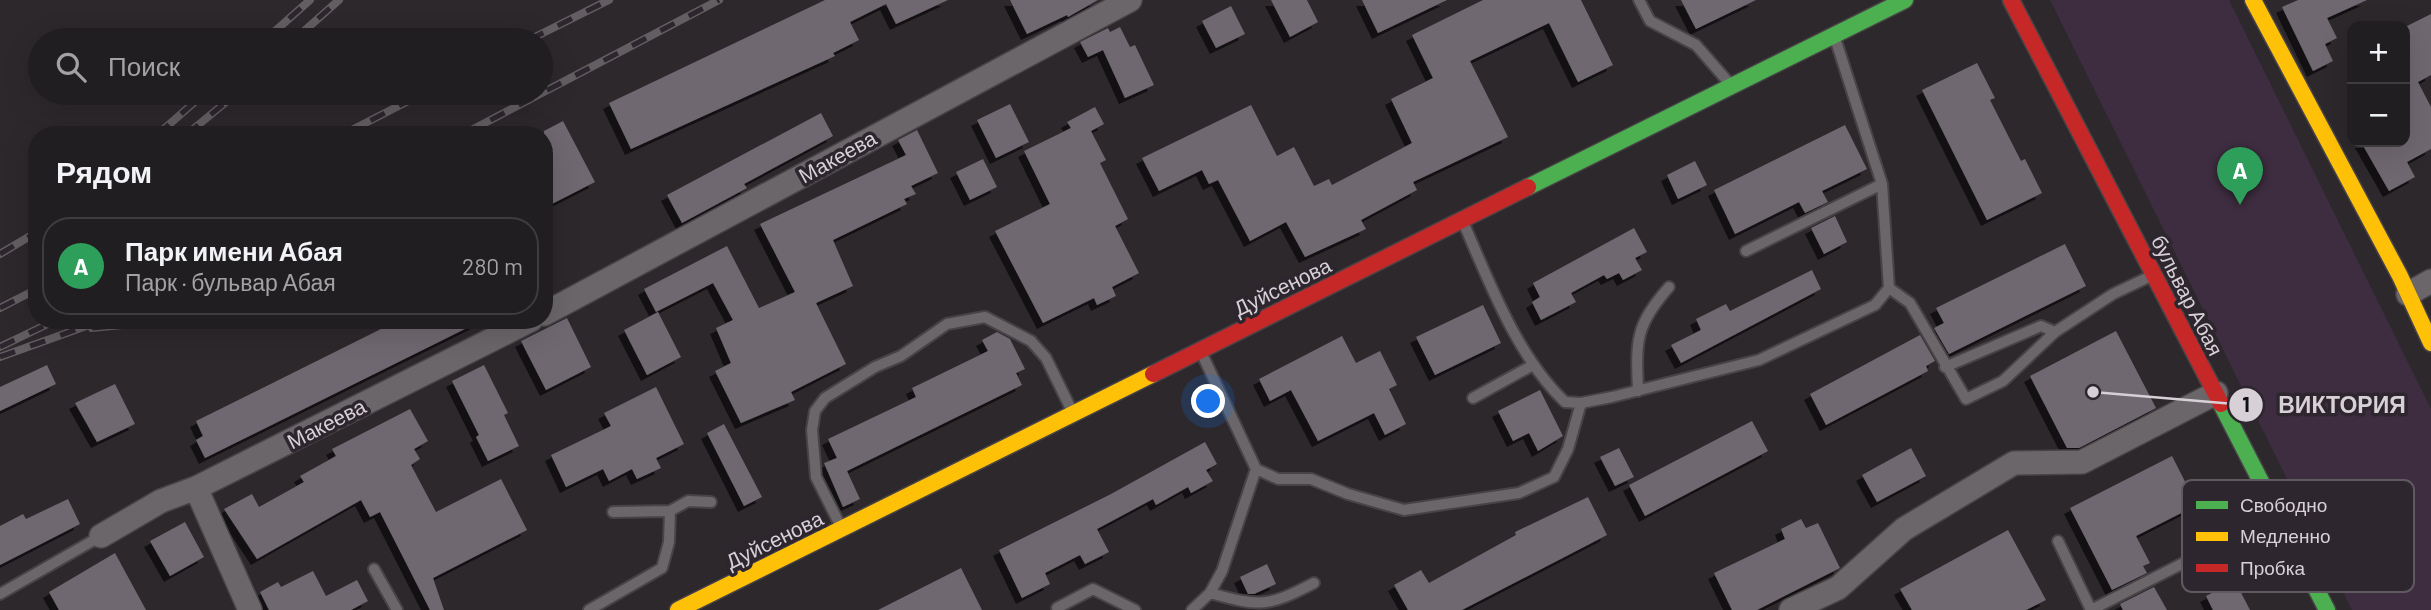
<!DOCTYPE html>
<html lang="ru">
<head>
<meta charset="utf-8">
<style>
  :root { --surface:#211e21; --page:#2d2b2e; --text:#f1f3f6; --muted:#a2a2a5; --line:#3e3c3f; --accent:#9b969b }
  body { margin:0; font-family:Barlow,sans-serif; background:var(--page); color:var(--text) }
  .controls { position:absolute; right:21px; top:21px; display:grid; overflow:hidden; border-radius:14px; box-shadow:0 7px 28px #0002 }
  .controls button { width:63px; height:63px; display:grid; place-items:center; padding:0; border:0; border-bottom:2px solid var(--line); background:var(--surface); color:var(--text); font:35px sans-serif }
  .you { position:absolute; left:1209px; top:402px; width:24px; height:24px; margin:-18px; border:5px solid #fff; border-radius:50%; background:#1a73e8; box-shadow:0 0 0 10px #1a73e833 }
  .badge { display:grid; place-items:center; width:46px; height:46px; border-radius:50%; background:var(--accent); color:#fff; font-size:23px; font-weight:700 }
  .pin { position:absolute; translate:-50% -58px; filter:drop-shadow(0 2px 4px #0008) }
  .pin::after { content:''; position:absolute; top:37px; width:24px; height:21px; background:inherit; clip-path:polygon(0 0,100% 0,50% 100%) }
  .list { margin:0; padding:0; list-style:none }
  h2 { display:flex; justify-content:space-between; align-items:center; height:91px; margin:0; padding:0 28px; font-size:30px }
  h2 small { font-size:23px; font-weight:400; color:var(--muted) }
  .list li { display:grid; grid-template-columns:46px 1fr auto; gap:21px; align-items:center; box-sizing:border-box; height:98px; margin:0 14px 14px; padding:0 14px; border:2px solid var(--line); border-radius:28px }
  .list b { display:block; font-size:26px; white-space:nowrap }
  .list p { margin:0; font-size:23px; white-space:nowrap; color:var(--muted) }
  .list em { font-size:23px; font-style:normal; color:var(--muted) }
  .icon { flex:none; width:38px; height:38px; fill:none; stroke:currentColor; stroke-width:2; stroke-linecap:round; stroke-linejoin:round }
  .map { position:relative; flex:none; width:2431px; height:610px; overflow:hidden }
  .search { position:absolute; background:var(--surface); box-shadow:0 7px 28px #0002; left:28px; top:28px; width:525px; height:77px; display:flex; align-items:center; gap:18px; box-sizing:border-box; padding:0 24px; border-radius:38px; color:var(--muted); font-size:26px }
  .panel { position:absolute; background:var(--surface); box-shadow:0 7px 28px #0002; left:28px; top:126px; width:525px; height:203px; border-radius:28px }
  .map>svg:first-child { display:block }
  .green { fill:#3e2d40 }
  .building { fill:#706770; filter:url(#shadow) }
  .lines { fill:none; stroke-linecap:round; stroke-linejoin:round }
  .lane-casing { stroke:#474347; stroke-width:14 }
  .street-casing { stroke:#474347; stroke-width:26 }
  .fast-casing { stroke:#474347; stroke-width:19 }
  .slow-casing { stroke:#474347; stroke-width:19 }
  .jam-casing { stroke:#474347; stroke-width:19 }
  .lane { stroke:#6a666a; stroke-width:10 }
  .street { stroke:#6a666a; stroke-width:23 }
  .fast { stroke:#4caf50; stroke-width:16 }
  .slow { stroke:#ffc107; stroke-width:16 }
  .jam { stroke:#c62828; stroke-width:16 }
  .rail-casing { stroke:#625e62; stroke-width:8 }
  .rail { stroke:#2e262e; stroke-width:5; stroke-dasharray:16; stroke-linecap:butt }
  .labels { text-anchor:middle; dominant-baseline:central; stroke-width:7; stroke-linejoin:round; paint-order:stroke }
  .street-label { font-size:21px; fill:#d7d1d7; stroke:#2e262e }
  .key { fill:#2e262e; stroke:#615961; stroke-width:2 }
  .key-label { font-size:19px; fill:#d7d1d7 }
  .leader { fill:none; stroke:#d7d1d7; stroke-width:2.5 }
  .callout-dot { fill:#d7d1d7; stroke:#2e262e; stroke-width:2.5 }
  .mark-label { font-size:21px; text-anchor:middle; font-weight:bold; fill:#111 }
  .callout-label { font-size:23px; text-anchor:middle; font-weight:bold; fill:#d7d1d7; stroke:#2e262e; stroke-width:7; stroke-linejoin:round; paint-order:stroke }
</style>
</head>
<body>
<div class="map">
<svg width="2431" height="610" viewBox="0 0 2431 610">
  <defs>
    <filter id="shadow"><feDropShadow dx="-6" dy="6" stdDeviation="0" flood-color="#0009"/></filter>
  </defs>
  <rect width="100%" height="100%" fill="#2c282c"/>
  <path class="green" d="M2050 0H2229L2431 409V610H2352Z"/>
  <path class="building" d="M825 0H948L896 24 886 4 850 22 859 40 833 53 835 56 631 149 609 103Z
    M1010 0H1098L1068 17 1067 15 1027 34Z
    M1271 0H1307L1318 22 1290 37Z
    M1362 0H1447L1378 33Z
    M1483 0H1581L1613 65 1578 82 1549 23 1470 61 1508 137 1413 182 1417 190 1361 220 1366 229 1305 257 1286 222 1250 241 1218 180 1209 184 1202 170 1159 191 1142 158 1251 105 1277 156 1294 147 1314 186 1329 179 1332 185 1412 143 1391 99 1433 78 1412 35Z
    M1681 0H1756L1696 29Z
    M2298 0H2367L2327 18 2337 38 2325 44 2333 61 2313 71 2282 7Z
    M1231 6 1245 34 1216 48 1202 21Z
    M2431 14V75L2418 82 2431 107V149L2407 162 2415 177 2389 191 2361 142H2405V27Z
    M1120 27 1130 47 1135 45 1154 85 1125 98 1103 50 1088 57 1080 42 1108 28 1110 32Z
    M1977 63 1995 98 1990 100 2021 161 2025 159 2042 193 1987 220 1922 90Z
    M1010 104 1029 142 996 158 977 120Z
    M1095 107 1104 124 1091 131 1106 160 1100 163 1128 219 1115 226 1139 273 1112 287 1116 296 1097 305 1094 298 1043 323 995 231 1050 204 1024 151 1071 128 1067 122Z
    M821 113 833 136 744 184 747 188 682 223 667 195Z
    M563 121 595 182 544 208V131Z
    M1845 125 1867 169 1822 191 1828 202 1805 213 1799 202 1735 234 1714 190Z
    M917 130 938 173 911 186 916 194 904 199 907 204 833 240 853 286 816 303 846 364 791 392 795 400 741 423 715 371 731 363 716 328 733 320 713 283 656 312 644 289 727 246 759 308 795 292 760 224 906 155 898 140Z
    M983 159 997 187 970 200 956 172Z
    M1695 161 1707 185 1678 199 1667 175Z
    M1835 216 1847 242 1824 254 1811 228Z
    M1634 228 1647 252 1635 258 1642 270 1623 280 1619 273 1607 279 1604 275 1571 293 1576 302 1541 320 1532 302 1540 297 1533 283Z
    M2065 244 2086 286 1949 354 1934 328 1944 323 1936 308Z
    M1812 270 1821 289 1681 363 1671 345 1701 330 1696 319 1726 304 1730 311Z
    M1483 305 1501 343 1435 375 1416 337Z
    M658 312 681 357 647 375 624 330Z
    M567 318 591 367 546 390 521 341Z
    M399 320H483L205 458 196 440 203 436 196 421Z
    M2116 331 2156 408 2079 448H2067L2030 376Z
    M997 332 1010 339 1025 369 1016 373 1022 385 847 471 860 499 843 507 824 463 837 458 828 439 916 397 912 388 988 351 982 340Z
    M1920 335 1935 361 1926 366 1928 371 1826 425 1810 394Z
    M1342 336 1356 363 1380 351 1397 385 1389 389 1406 424 1385 435 1374 413 1318 441 1291 390 1270 401 1259 379Z
    M47 365 56 384 0 411V387Z
    M484 365 508 413 504 415 519 446 488 461 476 437 479 435 452 381Z
    M115 384 135 424 97 442 75 403Z
    M656 387 684 444 656 458 661 468 637 479 632 469 609 481 603 469 566 487 551 455 611 426 604 413Z
    M1540 390 1563 436 1538 451 1529 433 1513 441 1498 411Z
    M410 409 428 441 414 449 420 459 411 465 436 512 501 479 527 530 433 578 444 610H430L380 512 370 517 361 500 257 559 224 509 252 494 259 507 304 482 300 476 336 456 332 449Z
    M1752 421 1768 451 1645 516 1629 485Z
    M724 424 762 497 744 506 707 433Z
    M1205 442 1217 464 1206 470 1213 481 1191 493 1188 487 1156 505 1153 499 1097 529 1109 552 1085 564 1080 555 1045 573 1050 584 1022 598 999 550 1111 494Z
    M1619 448 1634 477 1615 486 1600 457Z
    M1911 448 1926 476 1877 502 1862 475Z
    M2172 456 2197 505 2136 536 2150 563 2143 566 2147 573 2112 590 2070 508Z
    M1588 497 1607 535 1462 610H1408L1394 585 1421 570 1429 583 1516 535 1515 532Z
    M68 499 80 524 0 565V526L23 514 26 519Z
    M1801 519 1806 528 1818 523 1840 568 1757 610H1732L1714 573 1785 539 1781 529Z
    M185 522 204 557 170 576 150 541Z
    M2008 530 2046 600 2026 610H1912L1900 589Z
    M115 553 146 610H59L49 592Z
    M1267 564 1276 584 1254 594H1248L1240 577Z
    M961 568 982 610H878Z
    M313 571 326 596 357 580 368 601 351 610H269L260 592 278 582 281 587Z
    M2235 581 2250 610H2213L2206 596Z
    M2154 587 2167 610H2123L2120 604Z"/>
  <g class="lines">
    <g class="lane-casing">
      <path id="lane" d="M1639 0 1650 21 1696 45 1730 84
        M1464 224C1489 282 1518 358 1565 402L1581 403 1612 397 1759 360 1875 305 1889 288 1882 184 1835 38
        M1746 251 1882 184
        M1889 288 1910 303 1966 399 2003 381 2055 332 2113 294 2151 276
        M1945 367 2041 326 2055 332
        M1638 391C1636 340 1635 326 1669 287
        M1473 398 1533 365
        M1256 469 1278 479H1311L1348 494 1404 510 1519 493 1554 477 1568 449 1581 403
        M613 512 670 511 688 501 711 502
        M841 527 816 477 812 430 815 411 825 398 875 367 901 356 947 324 985 317 1031 341 1046 358 1072 411
        M2058 541 2091 610
        M374 569 397 610
        M1210 593C1260 607 1268 607 1314 583
        M0 594 101 536
        M1057 608 1093 589 1135 610
        M589 610 662 568 669 542 670 511
        M1192 610 1210 593 1222 571 1256 469 1202 354
        M2091 610 2276 516"/>
    </g>
    <g class="street-casing">
      <path id="street" d="M2408 294 2431 281
        M544 314 1130 0
        M196 488 531 320
        M101 536 161 501 196 488 250 610
        M1791 610 1838 588 1904 529 2014 463 2082 462 2216 393"/>
    </g>
    <g class="fast-casing">
      <path id="fast" d="M1528 187 1905 0
        M2221 404 2327 610"/>
    </g>
    <g class="slow-casing">
      <path id="slow" d="M2253 0 2400 276 2431 343
        M678 610 1153 374"/>
    </g>
    <g class="jam-casing">
      <path id="jam" d="M2011 0 2221 404
        M1153 374 1528 187"/>
    </g>
    <use href="#lane" class="lane"/>
    <use href="#street" class="street"/>
    <use href="#fast" class="fast"/>
    <use href="#slow" class="slow"/>
    <use href="#jam" class="jam"/>
    <g class="rail-casing">
      <path id="rail" d="M265 40 310 0
        M294 40 339 0
        M529 40 609 0
        M157 135 205 93
        M186 135 237 93
        M212 135 215 133
        M342 135 424 93
        M462 135 719 0
        M0 254 37 232
        M0 308 37 289
        M92 328 172 320
        M0 347 56 320
        M0 357 103 320"/>
    </g>
    <use href="#rail" class="rail"/>
  </g>
  <g class="labels">
    <g class="street-label">
      <text transform="translate(837 156) rotate(-29)">Макеева</text>
      <text transform="translate(1282 286) rotate(-26)">Дуйсенова</text>
      <text transform="translate(2188 295) rotate(63)">бульвар Абая</text>
      <text transform="translate(326 423) rotate(-27)">Макеева</text>
      <text transform="translate(774 539) rotate(-26)">Дуйсенова</text>
    </g>
  </g>
  <rect x="2182" y="480" width="232" height="112" rx="10" class="key"/>
  <rect x="2196" y="501" width="32" height="8" fill="#4caf50"/>
  <rect x="2196" y="532" width="32" height="9" fill="#ffc107"/>
  <rect x="2196" y="564" width="32" height="8" fill="#c62828"/>
  <g class="key-label">
    <text x="2240" y="512">Свободно</text>
    <text x="2240" y="543">Медленно</text>
    <text x="2240" y="575">Пробка</text>
  </g>
  <path class="leader" d="M2093 392L2246 405"/>
  <g class="callout-dot">
    <circle cx="2093" cy="392" r="7"/>
    <circle cx="2246" cy="405" r="18"/>
  </g>
  <g class="mark-label">
    <text x="2246" y="412">1</text>
  </g>
  <g class="callout-label">
    <text x="2342" y="413">ВИКТОРИЯ</text>
  </g>
</svg>
<div class="controls">
<button>+</button>
<button>−</button>
</div>
<div class="you"></div>
<div class="pin badge" style="left:2240px;top:205px;background:#2e9e5b">A</div>
<div class="search"><svg class="icon" aria-label="search" viewBox="0 0 24 24"><circle cx="10" cy="10" r="6"/><path d="M15 15l6 6"/></svg>Поиск</div>
<section class="panel">
<h2>Рядом<small></small></h2>
<ul class="list">
<li><span class="badge" style="background:#2e9e5b">A</span><div><b>Парк имени Абая</b><p>Парк · бульвар Абая</p></div><em>280 m</em></li>
</ul>
</section>
</div>
</body>
</html>
